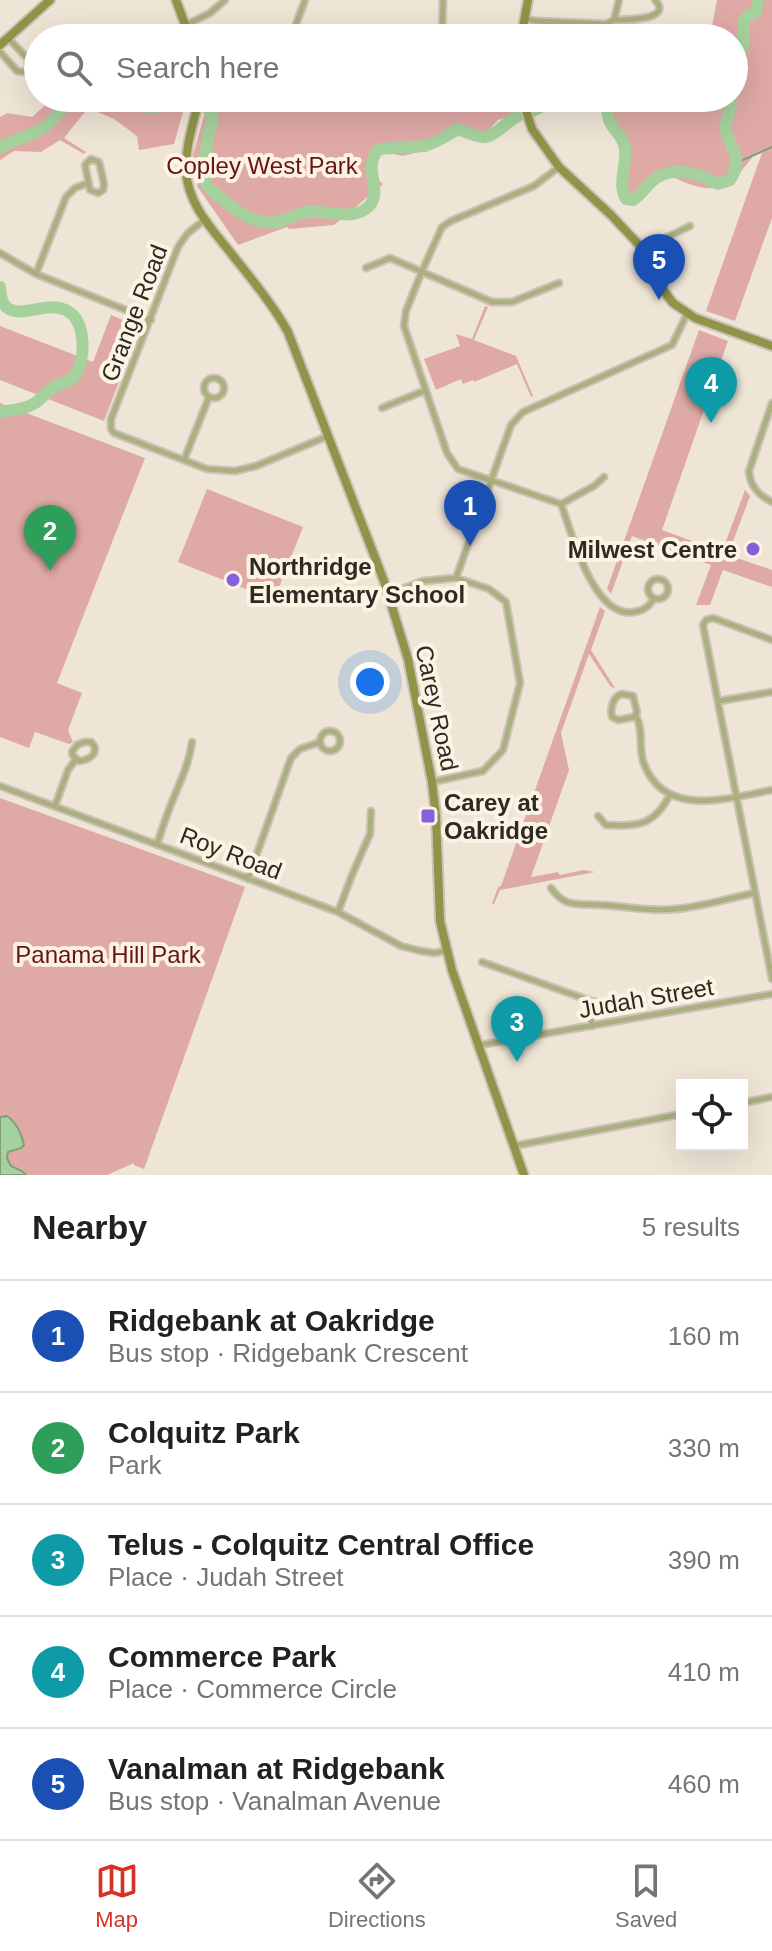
<!DOCTYPE html>
<html lang="en">
<head>
<meta charset="utf-8">
<style>
  :root { --surface:#fff; --page:#f6f6f6; --text:#202124; --muted:#757577; --line:#e0e0e0; --accent:#d93025 }
  body { margin:0; font-family:Helvetica,sans-serif; background:var(--page); color:var(--text) }
  .controls { position:absolute; right:24px; bottom:24px; display:grid; overflow:hidden; border-radius:0px; box-shadow:0 8px 32px #0002 }
  .controls button { width:72px; height:72px; display:grid; place-items:center; padding:0; border:0; border-bottom:2px solid var(--line); background:var(--surface); color:var(--text); font:40px sans-serif }
  .you { position:absolute; left:370px; top:682px; width:28px; height:28px; margin:-20px; border:6px solid #fff; border-radius:50%; background:#1a73e8; box-shadow:0 0 0 12px #1a73e833 }
  .badge { display:grid; place-items:center; width:52px; height:52px; border-radius:50%; background:var(--accent); color:#fff; font-size:26px; font-weight:700 }
  .pin { position:absolute; translate:-50% -66px; filter:drop-shadow(0 2px 4px #0008) }
  .pin::after { content:''; position:absolute; top:42px; width:28px; height:24px; background:inherit; clip-path:polygon(0 0,100% 0,50% 100%) }
  .list { margin:0; padding:0; list-style:none }
  h2 { display:flex; justify-content:space-between; align-items:center; height:104px; margin:0; padding:0 32px; font-size:34px }
  h2 small { font-size:26px; font-weight:400; color:var(--muted) }
  .list li { display:grid; grid-template-columns:52px 1fr auto; gap:24px; align-items:center; box-sizing:border-box; height:112px; padding:0 32px; border-top:2px solid var(--line) }
  .list b { display:block; font-size:30px; white-space:nowrap }
  .list p { margin:0; font-size:26px; white-space:nowrap; color:var(--muted) }
  .list em { font-size:26px; font-style:normal; color:var(--muted) }
  .icon { flex:none; width:44px; height:44px; fill:none; stroke:currentColor; stroke-width:2; stroke-linecap:round; stroke-linejoin:round }
  .map { position:relative; flex:none; width:772px; height:1175px; overflow:hidden }
  .search { position:absolute; background:var(--surface); box-shadow:0 8px 32px #0002; left:24px; right:24px; top:24px; height:88px; display:flex; align-items:center; gap:20px; box-sizing:border-box; padding:0 28px; border-radius:44px; color:var(--muted); font-size:30px }
  .sheet { height:664px; background:var(--surface) }
  nav { display:flex; justify-content:space-around; align-items:center; box-sizing:border-box; height:112px; border-top:2px solid var(--line); background:var(--surface); font-size:22px; color:var(--muted) }
  nav a { display:grid; justify-items:center; gap:4px }
  nav .on { color:var(--accent) }
  .map>svg:first-child { display:block }
  .park { fill:#dfa9a6 }
  .water { fill:#a5d19d; stroke:#819f79; stroke-width:2 }
  .lines { fill:none; stroke-linecap:round; stroke-linejoin:round }
  .stream { stroke:#819f79; stroke-width:2 }
  .river { stroke:#a5d19d; stroke-width:12 }
  .street-casing { stroke:#cbc3b6; stroke-width:9 }
  .secondary-casing { stroke:#cbc3b6; stroke-width:12 }
  .street { stroke:#acaf7f; stroke-width:5 }
  .secondary { stroke:#909448; stroke-width:8 }
  .poi-dot { fill:#8460db; stroke:#fcf3e3; stroke-width:3 }
  .labels { text-anchor:middle; dominant-baseline:central; stroke-width:8; stroke-linejoin:round; paint-order:stroke }
  .park-label { font-size:24px; fill:#67131a; stroke:#fcf3e3 }
  .street-label { font-size:24px; fill:#2d2a24; stroke:#fcf3e3 }
  .poi-label { font-size:24px; font-weight:bold; fill:#2d2a24; stroke:#fcf3e3; text-anchor:start }
</style>
</head>
<body>
<div class="map">
<svg width="772" height="1175" viewBox="0 0 772 1175">
  <rect width="100%" height="100%" fill="#eee5d6"/>
  <path class="park" d="M717 0H772V218L735 321 706 311 763 150 756 153 729 186C703 191 694 187 671 176 658 181 647 195 634 196L629 192 625 191C623 179 627 171 628 159 628 150 625 136 620 129 613 120 616 130 612 119 608 109 609 104 600 98H734V38H698L712 26Z
    M53 98H187L174 144 139 150 137 136 114 119 88 108 64 138 86 152 84 154 60 140 41 152 14 151 0 160V117L7 113 32 117Z
    M209 98H511L515 115 498 120 485 134C475 136 468 127 459 127L445 140 419 152 402 156 390 153 375 156 373 161 374 176 383 184 334 225 289 229 287 227 238 245 197 186 198 183 193 155Z
    M485 306 488 307 474 340 516 356 533 396 531 397 517 364 474 382 473 380 463 384 461 379 436 390 424 359 460 346 456 334 472 339Z
    M111 315 140 327 104 421 0 380V326L93 362Z
    M699 330 728 341 662 530 722 552 745 490 750 496 728 555 772 570V587L723 570 710 605H696L711 565 632 536 611 594 607 589Z
    M0 403 145 458 57 683 82 693 68 730 73 742 69 744 35 732 29 748 0 737Z
    M207 489 303 527 274 600 178 562Z
    M600 607 605 611 591 650 615 688 611 687 589 654 561 733 569 770 531 877 558 872 560 875 584 870 595 872 500 890 494 904H492L498 887 501 886Z
    M0 798 245 887 144 1169 134 1165V1163L107 1175H0Z"/>
  <path class="water" d="M7 1116C17 1123 21 1133 24 1145L21 1148 8 1152 7 1158 11 1166 22 1171 26 1175H0V1117Z"/>
  <g class="lines">
    <path class="stream" d="M736 163 772 147"/>
    <path class="river" d="M734 61 737 60C740 53 743 48 744 41 744 35 742 25 744 20 749 10 759 19 757 0
      M734 84V88
      M123 98C140 113 169 106 189 101
      M604 98C608 106 606 114 610 122 615 132 624 137 625 149 627 166 617 183 626 199L633 200C641 195 645 188 651 182 671 164 697 173 718 184L730 180C747 155 724 145 726 124 727 114 733 108 730 98
      M205 104 213 116C209 132 201 169 206 184
      M533 111 558 98H567
      M0 148C15 138 30 137 43 128 54 121 62 108 70 98
      M210 189C224 200 239 215 256 220 283 228 285 215 309 212 328 210 354 222 369 206 384 190 361 167 379 149L425 146 439 140 458 129C466 132 476 137 484 137 496 136 507 121 518 116
      M0 287C1 296 1 304 9 309 26 318 49 299 69 312 86 323 86 360 75 375 70 383 61 382 54 387 49 390 45 395 40 399 30 409 14 410 0 412"/>
    <g class="street-casing">
      <path id="street" d="M525 19 536 21 606 24 614 20 619 0
        M614 20C625 20 674 20 655 0
        M186 25 210 13 225 0
        M291 38 305 0
        M442 38 443 0
        M0 52 17 71 24 72 29 67 27 58 8 38
        M91 159 99 162 104 184 103 190 98 193 90 190 85 165Z
        M559 167 534 186 451 221 442 227 422 271 406 311 404 326 447 453 458 469 561 504
        M204 220 187 234 178 247 111 419V429L114 433 207 469 235 471 256 466 328 436
        M643 249 690 226
        M0 253 36 274 151 320
        M366 268 390 258 492 302H512L559 283
        M36 274 66 197 75 188 88 183
        M204 388a10 10 0 1 1 20 0a10 10 0 1 1-20 0Z
        M772 403 749 471C750 486 758 495 772 502
        M382 408 426 390
        M184 460 209 397
        M561 504C572 533 593 619 634 612 643 611 650 606 654 598
        M561 504 594 486 604 477
        M648 589a10 10 0 1 1 20 0a10 10 0 1 1-20 0Z
        M389 594 423 581 456 578 511 425 523 412 672 345 687 314
        M772 640 713 618 706 620 703 625 772 979
        M622 694 633 696 637 712 634 717 618 720 612 717C610 709 613 696 622 694Z
        M719 701 772 692
        M636 716C644 730 638 749 644 764 665 819 729 798 772 790
        M320 741a10 10 0 1 1 20 0a10 10 0 1 1-20 0Z
        M84 742H91C101 752 90 760 79 761L73 756 72 752 77 745Z
        M432 782 483 771 503 750 520 683 506 602 489 589 456 578
        M0 786 338 912 401 946 421 951 434 953 446 951
        M55 806 68 770 76 759
        M598 816 606 825C639 827 654 825 670 795
        M157 844C162 830 166 816 172 802 180 782 189 764 192 742
        M248 879 291 758 300 749 320 742
        M551 888C566 909 577 903 600 905 626 906 649 912 675 909 701 907 729 898 755 893
        M338 912 352 875 370 834 371 811
        M482 962 591 1001 624 1008
        M591 1001 589 1008 592 1026
        M480 1045 772 994
        M742 1103 772 1097
        M514 1146 682 1114"/>
    </g>
    <g class="secondary-casing">
      <path id="secondary" d="M176 0 190 38
        M521 38 528 0
        M0 45 50 0
        M199 98C194 123 185 146 186 171 188 206 214 231 234 257 253 281 273 305 288 332L384 581 408 659 432 782 436 816 440 921 452 970 524 1175
        M522 98 532 129 559 167 611 215 643 249 664 291 673 303 695 318 772 346"/>
    </g>
    <use href="#street" class="street"/>
    <use href="#secondary" class="secondary"/>
  </g>
  <g class="poi-dot">
    <circle cx="753" cy="549" r="8"/>
    <circle cx="233" cy="580" r="8"/>
    <rect x="420" y="808" width="16" height="16" rx="4"/>
  </g>
  <g class="labels">
    <g class="park-label">
      <text x="262" y="165">Copley West Park</text>
      <text x="108" y="954">Panama Hill Park</text>
    </g>
    <g class="street-label">
      <text transform="translate(134 313) rotate(-69)">Grange Road</text>
      <text transform="translate(437 708) rotate(78)">Carey Road</text>
      <text transform="translate(231 853) rotate(21)">Roy Road</text>
      <text transform="translate(646 998) rotate(-10)">Judah Street</text>
    </g>
    <g class="poi-label">
      <text x="737" y="549" text-anchor="end">Milwest Centre</text>
      <text x="249" y="566">Northridge<tspan x="249" dy="28">Elementary School</tspan></text>
      <text x="444" y="802">Carey at<tspan x="444" dy="28">Oakridge</tspan></text>
    </g>
  </g>
</svg>
<div class="controls">
<button><svg class="icon" aria-label="locate" viewBox="0 0 24 24"><circle cx="12" cy="12" r="6"/><path d="M12 2v4M12 18v4M2 12h4M18 12h4"/></svg></button>
</div>
<div class="you"></div>
<div class="pin badge" style="left:470px;top:546px;background:#1a4fb4">1</div>
<div class="pin badge" style="left:50px;top:571px;background:#2e9e5b">2</div>
<div class="pin badge" style="left:517px;top:1062px;background:#0f9aa8">3</div>
<div class="pin badge" style="left:711px;top:423px;background:#0f9aa8">4</div>
<div class="pin badge" style="left:659px;top:300px;background:#1a4fb4">5</div>
<div class="search"><svg class="icon" aria-label="search" viewBox="0 0 24 24"><circle cx="10" cy="10" r="6"/><path d="M15 15l6 6"/></svg>Search here</div>
</div>
<section class="sheet">
<h2>Nearby<small>5 results</small></h2>
<ul class="list">
<li><span class="badge" style="background:#1a4fb4">1</span><div><b>Ridgebank at Oakridge</b><p>Bus stop · Ridgebank Crescent</p></div><em>160 m</em></li>
<li><span class="badge" style="background:#2e9e5b">2</span><div><b>Colquitz Park</b><p>Park</p></div><em>330 m</em></li>
<li><span class="badge" style="background:#0f9aa8">3</span><div><b>Telus - Colquitz Central Office</b><p>Place · Judah Street</p></div><em>390 m</em></li>
<li><span class="badge" style="background:#0f9aa8">4</span><div><b>Commerce Park</b><p>Place · Commerce Circle</p></div><em>410 m</em></li>
<li><span class="badge" style="background:#1a4fb4">5</span><div><b>Vanalman at Ridgebank</b><p>Bus stop · Vanalman Avenue</p></div><em>460 m</em></li>
</ul>
</section>
<nav>
<a class="on"><svg class="icon" aria-label="map" viewBox="0 0 24 24"><path d="M3 6l6-2 6 2 6-2v14l-6 2-6-2-6 2zM9 4v14M15 6v14"/></svg>Map</a>
<a><svg class="icon" aria-label="directions" viewBox="0 0 24 24"><path d="M12 3l9 9-9 9-9-9zM9 14v-3h6M13 9l2 2-2 2"/></svg>Directions</a>
<a><svg class="icon" aria-label="saved" viewBox="0 0 24 24"><path d="M7 4h10v16l-5-4-5 4z"/></svg>Saved</a>
</nav>
</body>
</html>
